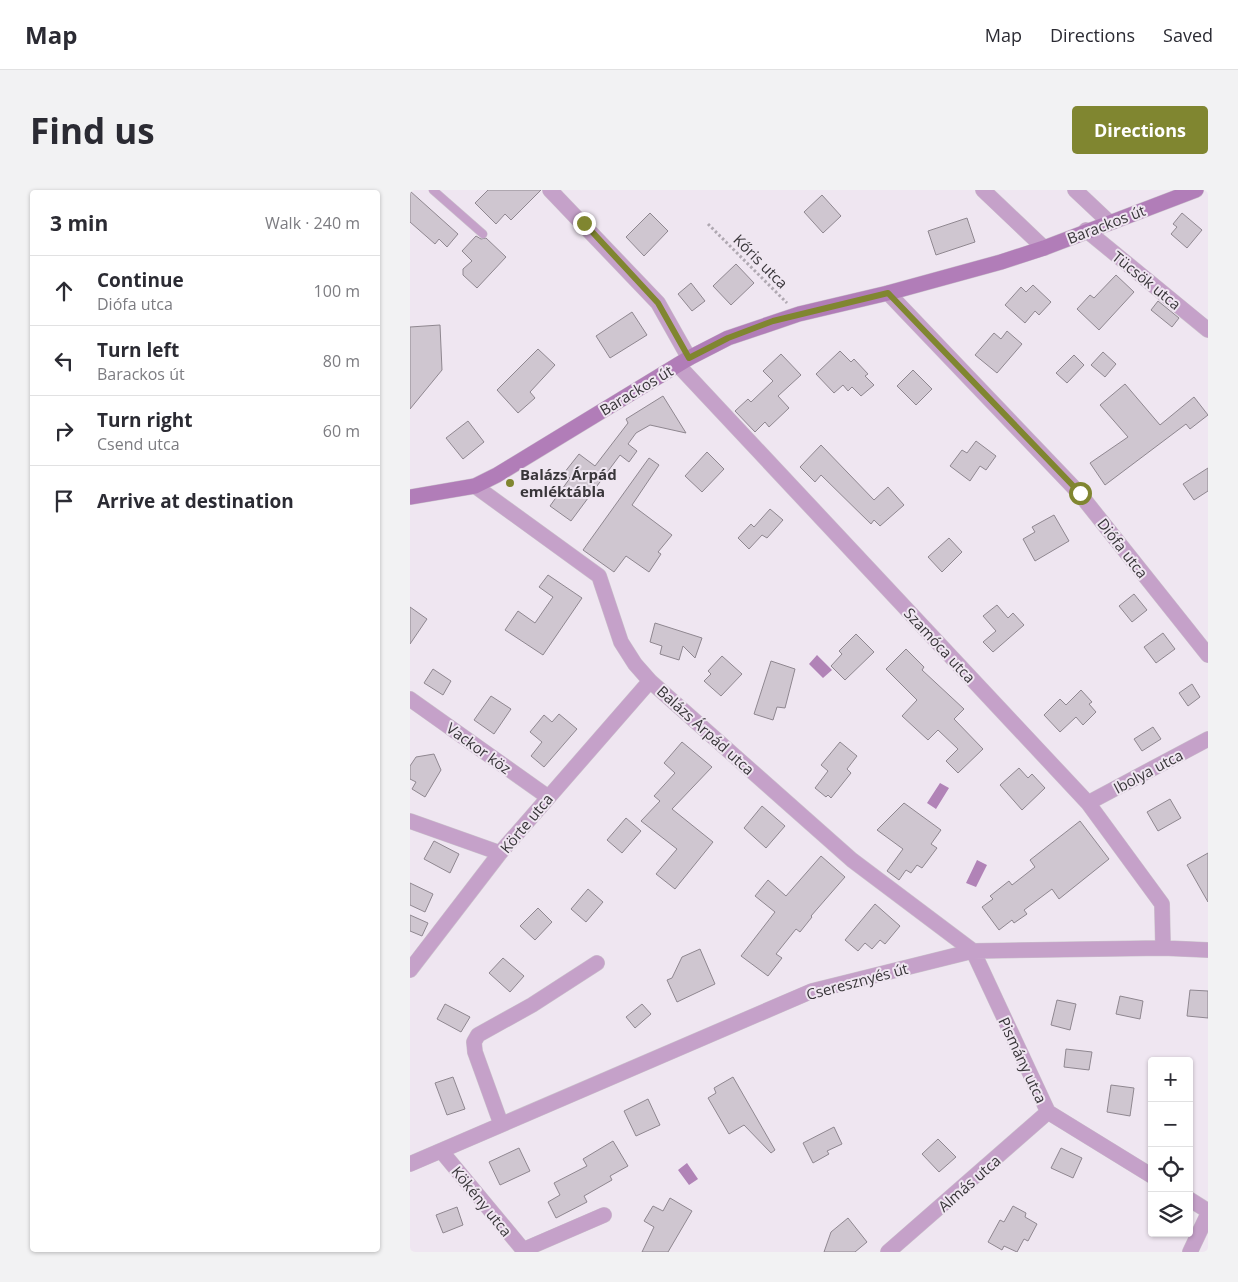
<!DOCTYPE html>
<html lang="en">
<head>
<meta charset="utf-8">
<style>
  :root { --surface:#fff; --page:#f2f2f3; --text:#2b2b33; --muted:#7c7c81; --line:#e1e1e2; --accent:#808630 }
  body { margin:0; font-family:"Open Sans",sans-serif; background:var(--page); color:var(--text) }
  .controls { position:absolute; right:15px; bottom:15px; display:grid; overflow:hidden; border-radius:5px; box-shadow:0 1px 4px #0004 }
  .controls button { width:45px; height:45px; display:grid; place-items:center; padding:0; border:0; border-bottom:1px solid var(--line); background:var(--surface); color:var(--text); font:25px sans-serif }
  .stop { position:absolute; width:15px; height:15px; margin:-11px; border:4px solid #808630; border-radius:50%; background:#fff }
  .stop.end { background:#808630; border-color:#fff; box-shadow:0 1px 5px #0008 }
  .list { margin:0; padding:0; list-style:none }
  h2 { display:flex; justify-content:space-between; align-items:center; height:65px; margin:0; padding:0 20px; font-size:21px }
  h2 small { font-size:16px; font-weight:400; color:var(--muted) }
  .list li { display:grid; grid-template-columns:32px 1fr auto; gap:15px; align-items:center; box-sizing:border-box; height:70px; padding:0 20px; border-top:1px solid var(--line) }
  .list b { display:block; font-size:19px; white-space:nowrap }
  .list p { margin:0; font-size:16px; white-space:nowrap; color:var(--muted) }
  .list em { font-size:16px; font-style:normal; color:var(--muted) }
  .icon { flex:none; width:28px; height:28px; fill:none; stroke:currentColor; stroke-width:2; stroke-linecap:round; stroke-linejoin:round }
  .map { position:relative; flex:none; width:798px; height:1062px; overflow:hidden; border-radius:5px }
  header { display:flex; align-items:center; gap:30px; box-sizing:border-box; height:70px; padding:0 25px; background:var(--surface); border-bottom:1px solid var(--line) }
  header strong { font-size:24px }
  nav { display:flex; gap:28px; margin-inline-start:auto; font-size:18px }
  .intro { display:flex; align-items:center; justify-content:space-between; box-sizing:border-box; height:120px; padding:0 30px }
  h1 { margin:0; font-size:35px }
  .button { padding:12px 22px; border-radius:5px; background:var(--accent); color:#fff; font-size:18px; font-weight:700 }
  main { display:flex; gap:30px; padding:0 30px }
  aside { flex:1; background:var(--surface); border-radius:5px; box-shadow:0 1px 4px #0004 }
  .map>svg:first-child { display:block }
  .water { fill:#b183b7 }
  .building { fill:#cfc6d0; stroke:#8f8790 }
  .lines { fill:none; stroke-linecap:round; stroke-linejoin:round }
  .lane-casing { stroke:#cbc3cc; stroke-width:9 }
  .street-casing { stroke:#cbc3cc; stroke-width:16 }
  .secondary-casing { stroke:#cbc3cc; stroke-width:16 }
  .path { stroke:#afa8b1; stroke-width:3; stroke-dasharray:2.5 2.5; stroke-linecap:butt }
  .lane { stroke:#c5a1c9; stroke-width:8 }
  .street { stroke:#c5a1c9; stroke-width:15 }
  .secondary { stroke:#b17db8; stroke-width:15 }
  .route { stroke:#808630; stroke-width:6 }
  .poi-dot { fill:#808630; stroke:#efe6f1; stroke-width:2 }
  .labels { text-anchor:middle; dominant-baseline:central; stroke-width:4; stroke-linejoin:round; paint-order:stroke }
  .street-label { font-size:15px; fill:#39363a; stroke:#efe6f1 }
  .poi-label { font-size:15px; font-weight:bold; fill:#39363a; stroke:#efe6f1; text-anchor:start }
</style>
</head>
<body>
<header>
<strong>Map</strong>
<nav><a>Map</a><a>Directions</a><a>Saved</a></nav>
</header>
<div class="intro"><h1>Find us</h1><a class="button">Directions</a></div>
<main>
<aside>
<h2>3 min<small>Walk · 240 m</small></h2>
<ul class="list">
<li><svg class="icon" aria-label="ahead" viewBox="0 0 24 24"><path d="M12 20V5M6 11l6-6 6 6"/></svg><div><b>Continue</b><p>Diófa utca</p></div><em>100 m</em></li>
<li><svg class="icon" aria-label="left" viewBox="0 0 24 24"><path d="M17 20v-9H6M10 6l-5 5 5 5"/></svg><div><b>Turn left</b><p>Barackos út</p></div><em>80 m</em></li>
<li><svg class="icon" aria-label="right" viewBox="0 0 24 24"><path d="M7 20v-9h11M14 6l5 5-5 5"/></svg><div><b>Turn right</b><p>Csend utca</p></div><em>60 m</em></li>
<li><svg class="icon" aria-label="arrive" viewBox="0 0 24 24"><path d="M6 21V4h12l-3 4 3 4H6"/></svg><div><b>Arrive at destination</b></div></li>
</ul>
</aside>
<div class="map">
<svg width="798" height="1062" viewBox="0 0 798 1062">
  <rect width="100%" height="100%" fill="#efe6f1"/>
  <path class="water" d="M407 465 422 480 413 488 399 474Z
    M530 593 539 598 526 619 517 613Z
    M567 670 577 675 566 697 556 693Z
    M277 973 288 989 279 995 268 980Z"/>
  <path class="building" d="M78 0H131L101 30 95 24 86 34 65 13Z
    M0 1 48 44 37 57 29 49 25 54 0 32Z
    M412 5 431 26 413 43 394 22Z
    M240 23 258 41 234 66 216 47Z
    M772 23 792 40 777 58 761 44 767 37 763 34Z
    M557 28 565 52 526 65 518 41Z
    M66 46 71 49 76 48 96 67 67 98 53 85V79L62 71 52 61Z
    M326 74 344 93 321 115 303 96Z
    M706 85 724 102 689 140 667 119 680 105 684 108Z
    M281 93 295 111 282 121 268 104Z
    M623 95 641 112 629 125 625 121 615 133 595 115 611 97 616 102Z
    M748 111 769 128 762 137 741 120Z
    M222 122 237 145 200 168 186 146Z
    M30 135 32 180 0 219V137Z
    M597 141 612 154 587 183 565 165 584 143 591 149Z
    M128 159 145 175 120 202 125 208 108 223 87 200Z
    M430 161 441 172 444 169 458 184 455 186 464 195 451 206 442 197 438 201 433 195 424 203 406 184Z
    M693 162 706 174 695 187 681 175Z
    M371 164 391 185 368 206 379 218 359 237 355 232 345 242 325 221 338 209 341 212 363 191 353 181Z
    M664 165 674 175 657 193 646 183Z
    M503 180 522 199 506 215 487 196Z
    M715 194 750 235 784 207 798 225 780 239 776 234 695 295 680 273 718 247 690 215Z
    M253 206 276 243 240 235 226 243 218 254 227 261 219 272 210 265 161 331 140 316 160 288 154 283 169 264 185 276 218 233 216 229Z
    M58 231 74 252 53 269 36 248Z
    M566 251 586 266 576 280 570 276 560 291 540 276 552 260 557 263Z
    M411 255 464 310 478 297 494 315 470 336 464 330 461 334 411 285 405 292 390 277Z
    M297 262 314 279 292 302 275 286Z
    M239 268 249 275 222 315 262 345 248 362 251 364 239 382 216 366 204 382 173 360Z
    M798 278V301L784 310 773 294Z
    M360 319 373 330 357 348 352 345 339 359 328 348 341 334 344 337Z
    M644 325 659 351 625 371 613 349 625 342 622 337Z
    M539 348 552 362 532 382 518 367Z
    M138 385 172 408 133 465 95 440 108 421 125 433 143 407 129 397Z
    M724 404 737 420 722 432 709 416Z
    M587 415 598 428 603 423 614 435 583 462 573 452 586 441 573 426Z
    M0 417 17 429 0 454Z
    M245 433 292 448 285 468 273 456 269 470 250 464 252 456 240 452Z
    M753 443 765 459 746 473 734 457Z
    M446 444 464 462 435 490 421 476 432 464 429 461Z
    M496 459 514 477 512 480 554 519 544 529 573 559 548 583 536 571 548 559 528 540 518 550 492 526 507 510 476 479Z
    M312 466 332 484 311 506 294 491 301 484 298 481Z
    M361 471 385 479 375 518 367 517 363 530 344 524Z
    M23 479 41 491 33 505 14 493Z
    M782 494 790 507 778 516 769 503Z
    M671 500 682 512 679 514 686 522 673 535 666 527 650 542 634 525 650 509 656 515Z
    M81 506 101 519 84 544 64 530Z
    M149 524 167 539 134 577 121 566 132 552 120 542 134 525 142 532Z
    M743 537 751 549 732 561 724 549Z
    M272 552 302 577 262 619 303 652 265 699 246 684 267 659 231 631 250 611 244 606 265 583 254 573Z
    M430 552 447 566 437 579 441 583 421 608 418 605 416 607 405 598 418 581 411 575Z
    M24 564 31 580 15 607 2 599 6 592 0 589V576L6 567Z
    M609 578 618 588 622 584 635 598 612 620 590 595Z
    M760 609 771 628 748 641 737 622Z
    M494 613 531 640 521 654 527 658 512 678 507 675 501 683 496 680 489 690 477 681 493 659 467 640Z
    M352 616 375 636 356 658 334 638Z
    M216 628 231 641 212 663 197 650Z
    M670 631 699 669 649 709 642 699 614 720 617 724 604 733 602 730 589 740 572 717 583 709 580 706 599 691 602 695 625 677 620 670Z
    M24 651 49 664 40 683 14 669Z
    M798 663V712L777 675Z
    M411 666 435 687 401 726 402 727 390 742 386 739 366 764 372 768 358 786 331 766 365 722 345 706 358 690 376 706Z
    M0 693 23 704 15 722 0 715Z
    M178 699 193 712 176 732 161 719Z
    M465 714 490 736 475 754 470 750 462 759 455 753 448 761 435 750Z
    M128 718 142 732 125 750 110 736Z
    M0 725 18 733 12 746 0 741Z
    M290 759 305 794 267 812 257 790 262 788 272 767Z
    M93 768 114 786 100 802 79 783Z
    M780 800 798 801V828L777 826Z
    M710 806 733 811 730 829 706 824Z
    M647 810 666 814 660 840 641 835Z
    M35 814 60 827 51 842 27 829Z
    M232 814 241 824 225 838 216 827Z
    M656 859 682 862 679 880 654 877Z
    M43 887 55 919 37 925 25 893Z
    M323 887 365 960 361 963 334 935 319 944 298 908 306 903 304 898Z
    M701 895 724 898 720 926 697 922Z
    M238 909 250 935 226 946 214 921Z
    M424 937 432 954 417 961 419 964 403 973 393 953Z
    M528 949 546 967 529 982 512 964Z
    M203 951 218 976 200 986 202 990 174 1006 177 1012 146 1028 138 1012 150 1005 144 993 177 976 173 969Z
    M109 958 120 981 90 995 79 972Z
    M651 958 672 968 663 988 641 978Z
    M260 1008 282 1021 258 1062H232L244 1037 234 1031 243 1016 253 1021Z
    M603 1016 616 1023 615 1027 627 1034 618 1051 614 1049 607 1062 594 1056 592 1060 578 1052 590 1030 594 1032Z
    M47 1017 53 1035 33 1043 26 1025Z
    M438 1028 457 1052 445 1062H414L421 1042Z"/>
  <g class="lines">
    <g class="lane-casing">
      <path id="lane" d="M23 0 73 44"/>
    </g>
    <g class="street-casing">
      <path id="street" d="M140 0 248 113 279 168
        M573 0 634 58
        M665 0 699 32
        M676 40 798 140
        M478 103 669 303 798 465
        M268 175 678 613 752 714 753 758
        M65 296 189 386 211 452 225 474 240 491 442 670 563 761 638 922 742 986
        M0 509 138 607
        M678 613 798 549
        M0 631 90 663
        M0 780 90 663 240 491
        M91 934 65 862 64 852 68 845 122 815 187 773
        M32 962 115 1062
        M0 974 402 801 563 761 753 758 798 760
        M779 1009 798 1021
        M113 1060 194 1025
        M478 1062 638 922
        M780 1062 798 1024"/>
    </g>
    <g class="secondary-casing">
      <path id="secondary" d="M0 307 65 296 87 285 279 168 318 148 389 124 478 103 591 72 634 58 786 0"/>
    </g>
    <path class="path" d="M298 34 377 113"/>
    <use href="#lane" class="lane"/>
    <use href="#street" class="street"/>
    <use href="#secondary" class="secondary"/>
  </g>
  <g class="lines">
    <path class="route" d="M174 33 248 113 279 168 318 148 363 131 478 103 670 303"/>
  </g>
  <circle class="poi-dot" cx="100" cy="293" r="5"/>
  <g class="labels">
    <g class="street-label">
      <text transform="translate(696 34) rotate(-21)">Barackos út</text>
      <text transform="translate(351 71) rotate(45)">Kőris utca</text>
      <text transform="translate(737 90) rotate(39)">Tücsök utca</text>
      <text transform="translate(226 200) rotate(-31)">Barackos út</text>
      <text transform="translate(713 358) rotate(52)">Diófa utca</text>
      <text transform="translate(530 455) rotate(47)">Szamóca utca</text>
      <text transform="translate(296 540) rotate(42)">Balázs Árpád utca</text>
      <text transform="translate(69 558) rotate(36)">Vackor köz</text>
      <text transform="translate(738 581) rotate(-28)">Ibolya utca</text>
      <text transform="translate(116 633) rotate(-50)">Körte utca</text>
      <text transform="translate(447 791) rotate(-15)">Cseresznyés út</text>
      <text transform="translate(613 870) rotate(65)">Pismány utca</text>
      <text transform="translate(559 993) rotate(-41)">Almás utca</text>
      <text transform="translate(72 1011) rotate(51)">Kökény utca</text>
    </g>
    <g class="poi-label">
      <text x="110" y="284">Balázs Árpád<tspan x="110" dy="17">emléktábla</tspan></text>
    </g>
  </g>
</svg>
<div class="controls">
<button>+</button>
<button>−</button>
<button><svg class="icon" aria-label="locate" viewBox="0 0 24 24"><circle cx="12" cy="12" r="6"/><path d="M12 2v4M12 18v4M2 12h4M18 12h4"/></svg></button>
<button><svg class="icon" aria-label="layers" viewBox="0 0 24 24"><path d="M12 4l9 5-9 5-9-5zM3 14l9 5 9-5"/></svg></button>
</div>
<div class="stop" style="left:670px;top:303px"></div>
<div class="stop end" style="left:174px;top:33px"></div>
</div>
</main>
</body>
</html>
